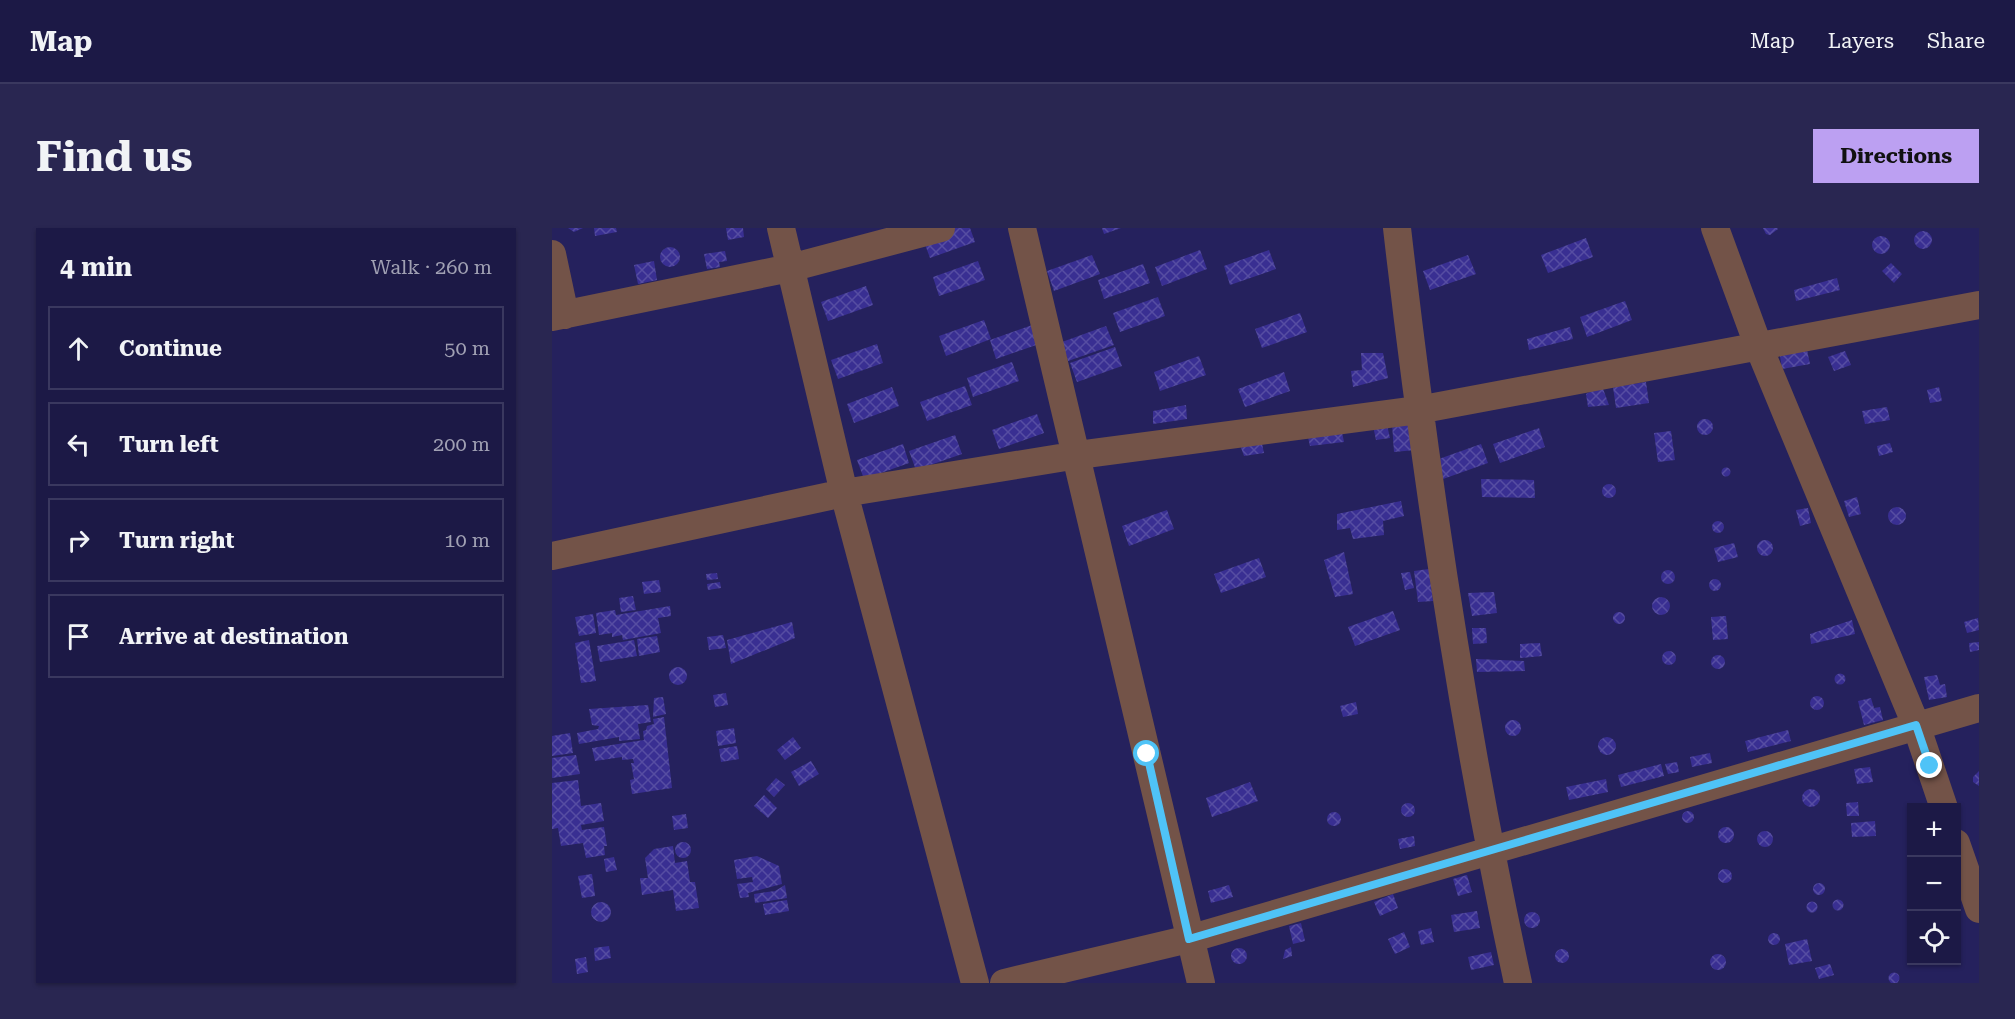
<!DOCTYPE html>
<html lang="en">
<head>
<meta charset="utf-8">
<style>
  :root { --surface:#1c1946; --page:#292651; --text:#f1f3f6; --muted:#a0a0b3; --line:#3a385f; --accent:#bca0f2 }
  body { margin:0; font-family:"Roboto Serif",serif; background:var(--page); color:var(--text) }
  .controls { position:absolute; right:18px; bottom:18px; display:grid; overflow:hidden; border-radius:0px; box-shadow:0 2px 4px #0004 }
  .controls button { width:54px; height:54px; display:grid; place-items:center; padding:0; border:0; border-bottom:2px solid var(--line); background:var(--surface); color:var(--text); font:30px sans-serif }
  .stop { position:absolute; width:18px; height:18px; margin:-14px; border:4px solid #4fc3f7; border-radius:50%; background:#fff }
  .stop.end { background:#4fc3f7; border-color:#fff; box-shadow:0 2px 6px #0008 }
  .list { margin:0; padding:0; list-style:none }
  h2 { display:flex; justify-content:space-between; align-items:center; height:78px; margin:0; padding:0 24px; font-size:26px }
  h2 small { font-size:20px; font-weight:400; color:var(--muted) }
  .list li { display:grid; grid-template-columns:39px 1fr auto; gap:18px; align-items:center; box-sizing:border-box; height:84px; margin:0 12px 12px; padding:0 12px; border:2px solid var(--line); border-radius:0px }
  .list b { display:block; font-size:22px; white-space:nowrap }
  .list em { font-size:20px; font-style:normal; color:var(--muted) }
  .icon { flex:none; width:33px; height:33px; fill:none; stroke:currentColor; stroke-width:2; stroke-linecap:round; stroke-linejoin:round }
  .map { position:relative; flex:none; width:1427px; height:755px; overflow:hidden; border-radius:0px }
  header { display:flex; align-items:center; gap:36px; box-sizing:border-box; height:84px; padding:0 30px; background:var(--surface); border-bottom:2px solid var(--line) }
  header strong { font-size:28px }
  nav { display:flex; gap:33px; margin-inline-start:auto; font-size:21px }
  .intro { display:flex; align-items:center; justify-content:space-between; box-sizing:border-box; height:144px; padding:0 36px }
  h1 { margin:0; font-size:42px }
  .button { padding:15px 27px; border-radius:0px; background:var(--accent); color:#111; font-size:21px; font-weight:700 }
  main { display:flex; gap:36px; padding:0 36px }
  aside { flex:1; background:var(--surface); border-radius:0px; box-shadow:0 2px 4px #0004 }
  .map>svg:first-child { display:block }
  .building { fill:url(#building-cross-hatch) }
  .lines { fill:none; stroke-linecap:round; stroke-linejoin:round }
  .street { stroke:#735348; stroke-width:28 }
  .route { stroke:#4fc3f7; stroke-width:8 }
</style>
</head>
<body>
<header>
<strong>Map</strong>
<nav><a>Map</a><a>Layers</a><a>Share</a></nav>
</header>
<div class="intro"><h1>Find us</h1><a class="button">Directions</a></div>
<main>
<aside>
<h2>4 min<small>Walk · 260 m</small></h2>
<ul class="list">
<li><svg class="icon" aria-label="ahead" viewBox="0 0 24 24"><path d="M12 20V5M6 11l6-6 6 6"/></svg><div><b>Continue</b></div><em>50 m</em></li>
<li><svg class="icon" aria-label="left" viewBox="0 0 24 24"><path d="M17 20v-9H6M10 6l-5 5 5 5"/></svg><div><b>Turn left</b></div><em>200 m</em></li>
<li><svg class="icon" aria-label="right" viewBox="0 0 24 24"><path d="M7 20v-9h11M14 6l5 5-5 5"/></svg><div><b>Turn right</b></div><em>10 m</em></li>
<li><svg class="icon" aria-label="arrive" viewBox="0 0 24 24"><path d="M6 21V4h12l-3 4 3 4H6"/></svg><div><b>Arrive at destination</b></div></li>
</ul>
</aside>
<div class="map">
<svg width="1427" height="755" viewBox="0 0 1427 755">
  <defs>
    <pattern id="building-cross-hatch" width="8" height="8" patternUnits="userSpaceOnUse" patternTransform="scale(1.5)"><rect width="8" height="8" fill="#392f92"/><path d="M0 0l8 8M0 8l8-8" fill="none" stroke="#564da2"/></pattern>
  </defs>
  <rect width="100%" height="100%" fill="#25215d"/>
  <path class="building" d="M16 0H31L22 4Z
    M42 0H64L65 4 43 8Z
    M174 0H191L192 9 176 12Z
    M403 0H418L423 14 378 30 371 11Z
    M550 0H569L552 6Z
    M1211 0H1225L1226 1 1218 7 1214 6Z
    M1362 12a9 9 0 1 1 18 0a9 9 0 1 1-18 0Z
    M1320 17a9 9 0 1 1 18 0a9 9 0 1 1-18 0Z
    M1034 10 1041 29 996 45 989 27Z
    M108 29a10 10 0 1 1 20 0a10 10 0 1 1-20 0Z
    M648 22 655 41 610 58 603 39Z
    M717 22 724 41 678 57 672 38Z
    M173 23 175 33 167 34 168 39 155 41 152 26Z
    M540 27 548 46 502 63 495 43Z
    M916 27 924 46 878 62 871 43Z
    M102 33 105 52 86 56 82 37Z
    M426 33 433 52 387 68 381 49Z
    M1339 35 1350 46 1342 55 1330 43Z
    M591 36 598 55 552 71 546 52Z
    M1285 50 1288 62 1244 73 1242 62Z
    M314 58 321 77 276 93 269 74Z
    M606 69 613 88 568 104 561 85Z
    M1073 73 1080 92 1035 109 1028 89Z
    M748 85 755 104 710 120 703 101Z
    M432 92 439 111 394 128 387 108Z
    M483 96 490 115 444 131 438 112Z
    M554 98 562 117 516 133 510 114Z
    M1018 99 1021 111 977 122 975 111Z
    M325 116 331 135 286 151 279 132Z
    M563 119 570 138 525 154 518 135Z
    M1255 122 1258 136 1230 141 1228 128Z
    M1293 123 1299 137 1282 143 1276 129Z
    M809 125H831L836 150 801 159 799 143 810 142Z
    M647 128 654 147 608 163 602 144Z
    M460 134 467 153 421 169 415 150Z
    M732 144 738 163 693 179 686 161Z
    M1094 154 1097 175 1064 180 1061 159Z
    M413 158 420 177 375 193 368 174Z
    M1050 158 1057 177 1036 179 1034 166Z
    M340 159 347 178 302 195 295 176Z
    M1387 159 1390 173 1378 175 1375 162Z
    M634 177 635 191 601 196V183Z
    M1335 179 1338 192 1313 196 1310 183Z
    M485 186 492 205 447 221 440 202Z
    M1145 199a8 8 0 1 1 16 0a8 8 0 1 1-16 0Z
    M858 195 863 222 842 224 840 196Z
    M835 197 838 210 824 212 821 198Z
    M789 199 792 214 758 218 755 205Z
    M987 200 993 219 948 235 941 216Z
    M1119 203 1123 232 1106 234 1102 205Z
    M403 207 410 226 364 242 357 223Z
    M709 211 712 225 692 228 687 214Z
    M1338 215 1341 224 1327 228 1325 218Z
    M351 216 357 235 312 251 305 232Z
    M929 216 936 235 891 251 884 232Z
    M1169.5 244a4.5 4.5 0 1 1 9 0a4.5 4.5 0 1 1-9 0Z
    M929 251 982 252 983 270 930 269Z
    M1050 263a7 7 0 1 1 14 0a7 7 0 1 1-14 0Z
    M1305 269 1309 286 1297 289 1292 273Z
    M849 273 852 288 831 293 832 307 801 311 798 300 785 302V286Z
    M1336 288a9 9 0 1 1 18 0a9 9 0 1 1-18 0Z
    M1256 280 1259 295 1248 298 1244 282Z
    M615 282 622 301 577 318 570 298Z
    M1160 299a6 6 0 1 1 12 0a6 6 0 1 1-12 0Z
    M1205 320a8 8 0 1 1 16 0a8 8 0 1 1-16 0Z
    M1182 315 1186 329 1166 334 1162 320Z
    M792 324 801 366 783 369 772 332Z
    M707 330 714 349 669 365 662 346Z
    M877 341 881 373 866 374 862 343Z
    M1109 349a7 7 0 1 1 14 0a7 7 0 1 1-14 0Z
    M858 344 862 360 853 362 849 345Z
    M165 345 166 351 155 352 154 346Z
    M1157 357a6 6 0 1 1 12 0a6 6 0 1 1-12 0Z
    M107 352 109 364 92 366 90 354Z
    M168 354 169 360 156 362 155 356Z
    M942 364 945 385 920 388 916 365Z
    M81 368 84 382 69 384 67 370Z
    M1100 378a9 9 0 1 1 18 0a9 9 0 1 1-18 0Z
    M118 378 119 388 106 390 109 405 71 412 70 407 60 409V405L47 407 44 385 63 382 64 387Z
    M841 383 848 402 803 418 796 399Z
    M1061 390a6 6 0 1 1 12 0a6 6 0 1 1-12 0Z
    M41 386 44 405 27 408 23 389Z
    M1174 388 1176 411 1161 412 1159 389Z
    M1426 390 1427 402 1415 405 1412 394Z
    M1300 392 1303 406 1259 416 1258 406Z
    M240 394 243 410 179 436 175 412Z
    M920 400H934L935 415 921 416Z
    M171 407 174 420 157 422 155 409Z
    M105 408 108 424 87 428 85 411Z
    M37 412 44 453 29 455 23 415Z
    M82 412 85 428 48 434 45 418Z
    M1427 414V422L1418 424 1417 415Z
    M988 415 990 428 968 430V416Z
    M1110 430a7 7 0 1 1 14 0a7 7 0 1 1-14 0Z
    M1159 434a7 7 0 1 1 14 0a7 7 0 1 1-14 0Z
    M924 431 972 433 973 443 925 444Z
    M117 448a9 9 0 1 1 18 0a9 9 0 1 1-18 0Z
    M1282.5 451a5.5 5.5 0 1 1 11 0a5.5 5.5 0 1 1-11 0Z
    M1385 447 1388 457 1393 456 1395 469 1377 472 1372 449Z
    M174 465 176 477 163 479 161 467Z
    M1258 475a7 7 0 1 1 14 0a7 7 0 1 1-14 0Z
    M111 469 114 486 101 489 102 470Z
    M1319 470 1322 480 1328 479 1331 492 1312 497 1306 473Z
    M804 474 806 486 791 489 788 478Z
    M96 477 99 494 86 496 88 511 67 513V509L27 516 25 505 46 501 47 498 40 497 37 481Z
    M112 489 120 560 80 566 78 552 82 551 79 535H82L81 531 70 532V529L43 533 40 520 92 512 91 503 94 502 95 498 102 496 101 491Z
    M953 500a8 8 0 1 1 16 0a8 8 0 1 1-16 0Z
    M182 500 184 515 166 518 164 503Z
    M1236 502 1239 513 1196 524 1193 513Z
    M18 505 21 525 0 528V508Z
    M241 509 249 520 233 532 225 522Z
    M1046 518a9 9 0 1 1 18 0a9 9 0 1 1-18 0Z
    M185 518 187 531 169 534 167 521Z
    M1158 525 1160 535 1140 539 1138 529Z
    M24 527 28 546 0 550V530Z
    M259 533 267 546 247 558 239 544Z
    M1125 534 1127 544 1116 546 1113 536Z
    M1109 536 1112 548 1069 559 1066 547Z
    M1318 539 1321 554 1305 556 1302 541Z
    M1427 543V558L1421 554V549Z
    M224 550 233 557 222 569 214 561Z
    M1054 551 1056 564 1017 572 1014 559Z
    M26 552 29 578 49 575 52 593 29 597 30 602 52 599 55 618H52L53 627 34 630 31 615 9 618 6 600 0 601V555Z
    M698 554 706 573 660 589 654 570Z
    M1250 570a9 9 0 1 1 18 0a9 9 0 1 1-18 0Z
    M212 567 225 580 216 590 202 578Z
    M1306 574 1307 588H1295L1294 575Z
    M849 582a7 7 0 1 1 14 0a7 7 0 1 1-14 0Z
    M1130 589a6 6 0 1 1 12 0a6 6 0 1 1-12 0Z
    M775 591a7 7 0 1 1 14 0a7 7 0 1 1-14 0Z
    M134 586 136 600 122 602 120 588Z
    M1323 593 1324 608 1300 609 1299 595Z
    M1166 607a8 8 0 1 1 16 0a8 8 0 1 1-16 0Z
    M1205 611a8 8 0 1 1 16 0a8 8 0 1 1-16 0Z
    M862 608 863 618 848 621 846 611Z
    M123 622a8 8 0 1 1 16 0a8 8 0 1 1-16 0Z
    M121 618 123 635 135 633 138 654H143L147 680 124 683 121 662 90 667 88 650H96L93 630 102 621Z
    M205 628 227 638 230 656 196 665 197 669 188 670 185 656 201 654 200 649 185 651 182 632Z
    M62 629 65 642 54 644 52 631Z
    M1166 648a7 7 0 1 1 14 0a7 7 0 1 1-14 0Z
    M40 646 43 668 30 670 26 648Z
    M915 647 920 664 906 668 901 651Z
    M1261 661a6 6 0 1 1 12 0a6 6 0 1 1-12 0Z
    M233 657 235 670 203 675 202 666 223 663Z
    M677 657 681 669 659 675 656 663Z
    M841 666 846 680 828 688 822 674Z
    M1280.5 677a5.5 5.5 0 1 1 11 0a5.5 5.5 0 1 1-11 0Z
    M235 672 237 683 213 687 211 676Z
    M1254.5 679a5.5 5.5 0 1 1 11 0a5.5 5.5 0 1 1-11 0Z
    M39 684a10 10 0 1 1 20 0a10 10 0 1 1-20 0Z
    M925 683 928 700 902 704 899 687Z
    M972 692a8 8 0 1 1 16 0a8 8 0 1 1-16 0Z
    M749 695 753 713 741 716 737 698Z
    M879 700 882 714 869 717 866 703Z
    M852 704 858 719 843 726 836 711Z
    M1216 711a6 6 0 1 1 12 0a6 6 0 1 1-12 0Z
    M1255 711 1260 733 1237 737 1233 716Z
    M57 718 59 730 43 733 42 720Z
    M739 719 740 728 731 731 733 722Z
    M679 728a8 8 0 1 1 16 0a8 8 0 1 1-16 0Z
    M1003 728a7 7 0 1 1 14 0a7 7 0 1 1-14 0Z
    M939 724 942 737 919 742 916 729Z
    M1158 734a8 8 0 1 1 16 0a8 8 0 1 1-16 0Z
    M34 729 36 744 25 746 23 731Z
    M1278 736 1282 747 1267 751 1263 740Z
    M1336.5 750a5.5 5.5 0 1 1 11 0a5.5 5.5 0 1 1-11 0Z"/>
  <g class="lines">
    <path class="street" d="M229 0 292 265 423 755
      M470 0 649 755
      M845 0C874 253 912 506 966 755
      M1163 0 1206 117 1364 497 1392 580
      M0 26 13 87
      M0 89 238 40 389 0
      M0 328 292 265 526 227 866 182 1427 77
      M1404 615 1427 681
      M452 755 637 711 1427 480"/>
  </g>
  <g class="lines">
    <path class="route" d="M595 526 637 711 1364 497 1378 538"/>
  </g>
</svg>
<div class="controls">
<button>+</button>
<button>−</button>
<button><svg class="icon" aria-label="locate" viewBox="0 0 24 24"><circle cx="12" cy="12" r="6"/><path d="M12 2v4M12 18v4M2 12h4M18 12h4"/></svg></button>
</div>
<div class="stop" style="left:595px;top:526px"></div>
<div class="stop end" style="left:1378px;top:538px"></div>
</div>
</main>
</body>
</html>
